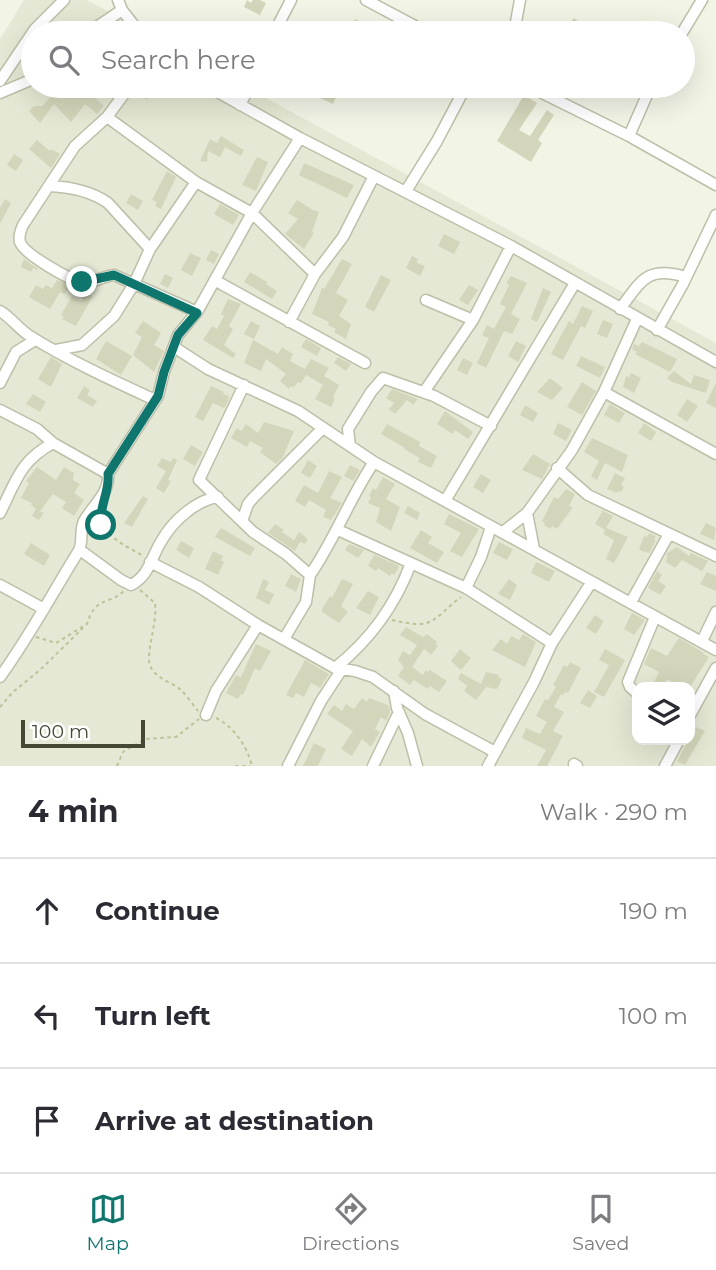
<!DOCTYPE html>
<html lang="en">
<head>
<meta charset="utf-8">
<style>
  :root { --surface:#fff; --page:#f2f2f3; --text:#2b2b33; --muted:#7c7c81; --line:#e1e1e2; --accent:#0f766e }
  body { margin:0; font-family:Montserrat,sans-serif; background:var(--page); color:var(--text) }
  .controls { position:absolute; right:21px; bottom:21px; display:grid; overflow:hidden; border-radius:14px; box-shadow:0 7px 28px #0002 }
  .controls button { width:63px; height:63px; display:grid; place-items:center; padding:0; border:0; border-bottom:2px solid var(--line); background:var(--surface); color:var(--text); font:35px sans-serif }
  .scale { position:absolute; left:21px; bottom:18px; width:124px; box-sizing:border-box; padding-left:7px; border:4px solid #464735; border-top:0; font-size:19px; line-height:24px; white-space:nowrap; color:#464735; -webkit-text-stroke:5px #fff; paint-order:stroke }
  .stop { position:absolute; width:21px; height:21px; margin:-16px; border:5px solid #0f766e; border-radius:50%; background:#fff }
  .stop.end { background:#0f766e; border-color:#fff; box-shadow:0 2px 7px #0008 }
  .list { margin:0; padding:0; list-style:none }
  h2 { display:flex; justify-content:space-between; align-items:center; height:91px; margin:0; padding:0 28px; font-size:30px }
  h2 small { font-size:23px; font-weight:400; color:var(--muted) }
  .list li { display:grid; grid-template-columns:46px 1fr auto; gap:21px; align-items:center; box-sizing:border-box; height:105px; padding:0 28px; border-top:2px solid var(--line) }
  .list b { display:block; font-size:26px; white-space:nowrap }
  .list em { font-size:23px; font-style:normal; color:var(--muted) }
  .icon { flex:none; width:38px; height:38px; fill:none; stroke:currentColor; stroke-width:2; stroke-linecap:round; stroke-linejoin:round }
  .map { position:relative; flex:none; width:716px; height:766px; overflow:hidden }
  .search { position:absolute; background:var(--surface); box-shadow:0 7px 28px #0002; left:21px; right:21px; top:21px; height:77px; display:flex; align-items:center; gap:18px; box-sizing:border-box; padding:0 24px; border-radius:38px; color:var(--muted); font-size:26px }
  .sheet { height:406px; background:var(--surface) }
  nav { display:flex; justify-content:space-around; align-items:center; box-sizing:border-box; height:98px; border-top:2px solid var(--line); background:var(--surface); font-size:19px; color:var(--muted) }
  nav a { display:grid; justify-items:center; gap:4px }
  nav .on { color:var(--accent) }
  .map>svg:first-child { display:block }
  .residential { fill:#e5e8d4; fill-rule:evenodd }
  .building { fill:#d4d6bb }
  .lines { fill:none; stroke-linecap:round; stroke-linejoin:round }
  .minor-casing { stroke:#bdbfa8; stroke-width:13 }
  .path { stroke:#bec299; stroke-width:2; stroke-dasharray:3.5 3.5; stroke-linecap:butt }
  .minor { stroke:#fff; stroke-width:10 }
  .route { stroke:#0f766e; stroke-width:9 }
</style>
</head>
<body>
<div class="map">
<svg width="716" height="766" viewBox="0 0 716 766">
  <rect width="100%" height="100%" fill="#f2f4e6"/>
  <path class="residential" d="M24 0H87L148 33H33V86H244L716 343V766H0V39ZM637 687H690V740H637Z"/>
  <path class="building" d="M247 0 251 3 253 0H260L266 3 260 15 244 7Z
    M574 18 586 27 581 33H573L566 28Z
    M355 19 369 27 366 33H342L347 26 350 28Z
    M90 86H102L93 96 104 106 97 114 85 104 71 122 54 104 40 123 29 111 34 106H42L57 90 65 98 75 87 84 93Z
    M148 86H162L153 98 150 96 147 100 141 95Z
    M310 86H336L340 88 333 104 307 92Z
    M416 86H438L431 96Z
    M524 95 537 103 519 130 530 136 547 110 554 115 538 140 542 143 531 162 497 141Z
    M221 136 244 150 241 156 225 147 220 157 208 151 207 162 200 161 210 139 217 143Z
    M37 140 50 151 51 149 60 154 51 168 29 149Z
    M14 154 23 160 16 171 7 165Z
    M257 157 268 162 256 191 242 185Z
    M304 163 354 185 347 198 299 175Z
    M167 171 176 177 161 209 155 206 157 202 152 200Z
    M131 194 143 201 138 210 126 203Z
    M5 199 11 203 0 224V208Z
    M297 200 313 210 319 212 312 232 314 233 304 249 285 234 298 219 288 213Z
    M220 204 239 215 233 225 214 214Z
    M444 234 460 242 454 254 438 246Z
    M211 250 219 254 214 264 206 260Z
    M190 253 201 258 192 276 181 270Z
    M412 256 418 259 417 263 425 266 420 276 406 268Z
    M24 259 38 269 37 270 33 268 31 272 21 267Z
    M342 259 352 264 336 293 348 300 339 316 351 324 346 339 334 332 336 329 328 325 329 322 312 314 322 288 324 289Z
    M250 272 267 282 266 284 277 291 272 299 244 282Z
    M165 274 173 278 168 288 160 284Z
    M381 275 391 280 374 312 365 307Z
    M511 276 527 283 511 314 520 319 512 334 504 331 486 368 477 363 489 338 482 335 487 325 494 329 506 307 500 304 509 285 506 283Z
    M57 280 70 286 65 294 60 292 50 309 29 297 36 285 43 289 46 285 52 288Z
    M469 285 478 290 468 305 459 300Z
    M543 288 551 292 537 322 531 319Z
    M86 293 93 296 76 326 62 319 64 317 61 315 72 296 81 301Z
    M228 299 241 304 229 326 233 329 224 345 236 354 233 358 203 340 212 326 217 329 224 316 221 314Z
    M582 306 593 311 585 328 581 326 563 360 551 354 569 321 573 324Z
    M603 320 613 324 607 338 597 334Z
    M143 321 161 333 154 345 164 351 154 372 133 355 142 337 135 333Z
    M251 321 260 326 254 339 244 334Z
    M306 339 321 348 317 356 301 347Z
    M253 340 278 354 282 347 293 354 290 361 305 369 311 359 329 368 324 376 339 385 333 397 335 399 331 407 315 399 323 385 306 375 301 383 298 382 293 388 291 386 289 389 280 381 286 374 266 359 261 371 244 363Z
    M106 341 132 356 121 375 96 359Z
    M516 341 526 346 518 362 508 356Z
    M642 342 677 359 670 372 635 354 637 352 632 349 634 344 639 346Z
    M581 356 605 367 600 378 576 366Z
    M51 357 62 364 51 387 38 379Z
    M338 357 351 364 346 371 334 363Z
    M463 358 473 363 467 375 457 370Z
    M674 371 691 384 694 375 710 380 706 393 672 382 667 378Z
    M631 373 641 378 634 393 623 387 626 376 629 377Z
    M550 378 563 388 552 400 537 392Z
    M582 382 596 391 582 415 567 407Z
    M716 383V408L706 403Z
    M84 386 90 390 87 395 97 401 93 407 77 398Z
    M211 386 224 392 223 394 229 396 228 401 224 408 213 403 203 421 195 417Z
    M392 389 418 399 413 405 407 400 395 414 389 409 394 403 386 398Z
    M33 394 46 402 40 412 26 404Z
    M687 399 698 406 687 422 677 415Z
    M610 404 625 413 619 423 604 415Z
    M525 405 538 413 533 422 520 415Z
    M445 411 473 432 468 439 455 430 453 434 437 424Z
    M264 422 294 431 283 457 276 464 260 452 263 448 250 441 247 447 231 438 237 428 241 431 246 424 258 433Z
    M558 423 572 430 566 441 553 434Z
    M644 423 656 432 651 441 638 433Z
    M387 424 420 442 419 446 437 456 431 468 418 462 420 458 404 449 405 448 381 434Z
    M592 438 628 455 622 472 605 463 597 480 591 476 599 461 584 452Z
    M191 445 203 452 195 466 183 459Z
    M533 454 550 464 542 479 522 470Z
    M162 458 171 462 173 458 177 460 168 480 171 481 164 493 156 488 166 471 157 466Z
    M308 460 317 466 310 478 301 473Z
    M350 465 360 470 353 481 344 476Z
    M37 467 56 480 64 467 74 473 73 480 80 484 74 493 84 500 74 516 62 508 66 502 53 494 40 511 44 513 39 520 32 516 36 509 31 505 32 503 21 498 29 483 26 481Z
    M329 471 342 477 330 498 342 503 331 520 323 517 326 510 309 500 305 507 295 501 304 485 318 493Z
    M615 473 625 478 621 485 624 487 621 492 618 491 617 493 607 489Z
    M481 474 491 480 483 493 473 487Z
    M383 477 395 484 386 499 400 507 391 531 376 522 380 508 368 503 371 497 369 496 373 488 376 490Z
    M566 489 575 494 569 506 573 507 557 529 552 526 550 529 544 525 545 523 542 521 554 497 558 499Z
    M143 496 148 499 132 527 124 523Z
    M408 506 420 513 417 520 404 513Z
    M601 510 613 516 605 530 595 524 602 512Z
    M449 514 479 529 462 557 450 551 461 533 444 524Z
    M706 523 716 528 714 540 700 534Z
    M275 524 284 530 282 532 294 540 299 532 308 539 305 544 300 542 295 551 268 533Z
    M221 528 255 548 250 556 215 537Z
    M606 528 628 537 614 563 606 559 614 540 603 534Z
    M421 530 432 537 428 543 444 552 437 563 410 548Z
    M649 533 656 536 654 540H656L649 553 639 550 644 536 647 537Z
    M181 541 194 548 189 558 176 550Z
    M499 542 513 549 507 560 493 553Z
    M31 543 50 555 44 566 24 554Z
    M349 544 364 550 358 558 345 550Z
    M677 547 689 556 691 553 708 561 702 571 682 560 675 568 666 562 667 553Z
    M213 551 223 556 221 560 224 562 218 575 205 569Z
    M374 555 397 565 399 567 394 575 392 573 390 576 378 568 376 571 368 566Z
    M536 562 555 571 549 582 531 573Z
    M657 571 662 575 658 581 666 586 660 595 648 588Z
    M707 572 716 576V591L700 584Z
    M291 574 301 579 296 592 285 586Z
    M263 579 269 582 265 590 274 594 269 605 256 598Z
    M342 579 353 584 341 606 348 612 339 623 321 611 330 596 332 598Z
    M509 579 517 585 510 600 498 594Z
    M368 591 379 597 370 615 356 608Z
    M632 613 645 620 634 635 624 629Z
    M595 615 604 621 596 634 586 628Z
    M406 627 423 637 427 634 437 642 436 644 438 646 431 655 424 649 412 667 423 675 426 670 428 672 430 670 447 681 439 692 430 686 428 689 414 680 410 685 398 676 404 667 398 660 403 651 410 655 417 645 400 635Z
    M523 634 536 642 525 667 492 650 501 639 507 644 511 636 519 640Z
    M679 638 704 653 703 654 709 657 690 687H682L667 679 663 687H660L653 684 659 672 644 664 651 648 667 656Z
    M256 644 271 651 260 671 255 668 243 695 241 694 238 699 226 693 236 675 241 677Z
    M460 649 471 658 461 670 451 661Z
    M605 649 625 660 604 697 594 692 609 665 599 660Z
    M305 660 329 674 320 688 311 683 304 697 296 693 293 698 286 695Z
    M570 662 581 668 568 693 565 692 563 695 561 694 554 707 564 712 553 731 563 736 547 766H537L546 750 522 738 526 728 540 734 547 722 536 716 545 699 548 700 556 687 553 685 564 665 567 667Z
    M486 672 499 675 498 677 502 679 497 689 486 687 476 700 464 691 467 686 458 679 461 673 481 684Z
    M588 690 597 696 590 708 580 703Z
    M362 698 367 702 369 698 385 704 389 706 390 712 386 721 381 717 375 729 380 732 371 747 362 739 352 756 341 749 353 731 327 714 334 705 342 711 346 704 354 709Z
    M696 727 705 731 685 765 677 761Z
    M314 743 326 749 318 766H303Z"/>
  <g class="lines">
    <g class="minor-casing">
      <path id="minor" d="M118 0 122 10 140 33
        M366 0 428 33
        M88 33 122 10
        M274 33 291 0
        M514 33 520 0
        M682 33 702 0
        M0 81 35 29 64 0
        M130 86 107 117 75 146 23 225C21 230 18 236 20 242 24 254 68 279 81 282 92 284 103 276 114 275L197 312
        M207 86 300 138 511 246 716 362
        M528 86 629 136 716 185
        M0 93 33 79
        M240 105 250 86
        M107 117 196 182 252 213 315 274
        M629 136 651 86
        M50 186C70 187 91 191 108 203L150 249
        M406 191 437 141 466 86
        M216 281 365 363
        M426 300 473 320
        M620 309C641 281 647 265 686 277
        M0 311C12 318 20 331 33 338 72 362 114 381 155 400
        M289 322 315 274 343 237 374 176
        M657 330 683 284 716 215
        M174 347 208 369 298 411 374 462 716 650
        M56 350 82 345 114 316 134 284 150 249 196 182
        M0 383 16 352 35 340
        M244 385 199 480 253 532 286 554 310 575 306 602 284 639
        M424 392 473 320 511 246
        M604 392 716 454
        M0 410 37 429 53 443
        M350 446 348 429 371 392 383 378 434 396 491 426
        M557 468 588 495 716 556
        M445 501 575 283
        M0 513C16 481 20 461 53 443L108 474
        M527 513 534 549
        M242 521 248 504 253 498 323 428
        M338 530 466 588 552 643
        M503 532 527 513 572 450 604 392 637 319
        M80 550 121 580 131 585C150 575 151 557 162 540 173 521 196 500 218 497
        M150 562 199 587 258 625 335 668 355 671 373 677 425 714 495 752
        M310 575C335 539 349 499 374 462
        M0 585 44 609
        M466 588 481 557 491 527
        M631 602 669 534
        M702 641 716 612
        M335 668C371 639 395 606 411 563
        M0 677C29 637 52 594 78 552 84 543 79 531 84 521 93 505 110 493 108 474L158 396 164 372 178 335 197 312 252 213 300 138
        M394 691 397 708 408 733 417 766
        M637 693 630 687 628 682 655 617
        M206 715 216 691 258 625
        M690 715 716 668
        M574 764 577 766
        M288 766 321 701 342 669
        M373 766 399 712
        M488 766 534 682 552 643 591 583
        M665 766 679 740"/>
    </g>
    <path class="path" d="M100 515C102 535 125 546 142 555
      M140 590 155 603C157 621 150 638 149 657 148 677 169 680 181 690 187 696 193 705 198 711
      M392 620C435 630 430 621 461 597
      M36 637 56 643 87 624C96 595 108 606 124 591
      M0 707 13 692 40 670 83 628
      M216 718C234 727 247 746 252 766
      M117 766 123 752 131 747 146 739 176 737 199 719
      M235 766H250"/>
    <use href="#minor" class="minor"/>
  </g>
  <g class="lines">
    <path class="route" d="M82 282 114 275 197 313 178 335 164 372 158 396 108 474C110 492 99 505 101 525"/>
  </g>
</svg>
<div class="controls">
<button><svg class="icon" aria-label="layers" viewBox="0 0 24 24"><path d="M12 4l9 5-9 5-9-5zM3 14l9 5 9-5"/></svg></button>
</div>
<div class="scale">100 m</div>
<div class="stop" style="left:101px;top:525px"></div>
<div class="stop end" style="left:82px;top:282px"></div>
<div class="search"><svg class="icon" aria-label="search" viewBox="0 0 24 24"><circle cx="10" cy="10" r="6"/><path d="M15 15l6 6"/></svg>Search here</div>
</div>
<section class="sheet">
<h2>4 min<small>Walk · 290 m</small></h2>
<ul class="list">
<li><svg class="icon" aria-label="ahead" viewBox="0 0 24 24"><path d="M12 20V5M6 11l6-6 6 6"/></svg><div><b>Continue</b></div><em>190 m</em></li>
<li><svg class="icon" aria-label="left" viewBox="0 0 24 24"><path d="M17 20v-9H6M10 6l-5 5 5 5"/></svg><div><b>Turn left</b></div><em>100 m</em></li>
<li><svg class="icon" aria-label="arrive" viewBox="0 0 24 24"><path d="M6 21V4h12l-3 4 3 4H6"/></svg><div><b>Arrive at destination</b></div></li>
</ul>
</section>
<nav>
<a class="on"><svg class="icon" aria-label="map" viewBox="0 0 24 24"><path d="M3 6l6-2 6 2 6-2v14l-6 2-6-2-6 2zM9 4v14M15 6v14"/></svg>Map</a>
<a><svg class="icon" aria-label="directions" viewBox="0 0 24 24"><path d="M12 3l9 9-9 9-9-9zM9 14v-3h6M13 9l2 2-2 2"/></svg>Directions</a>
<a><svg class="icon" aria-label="saved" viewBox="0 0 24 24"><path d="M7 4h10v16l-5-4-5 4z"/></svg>Saved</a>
</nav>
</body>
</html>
